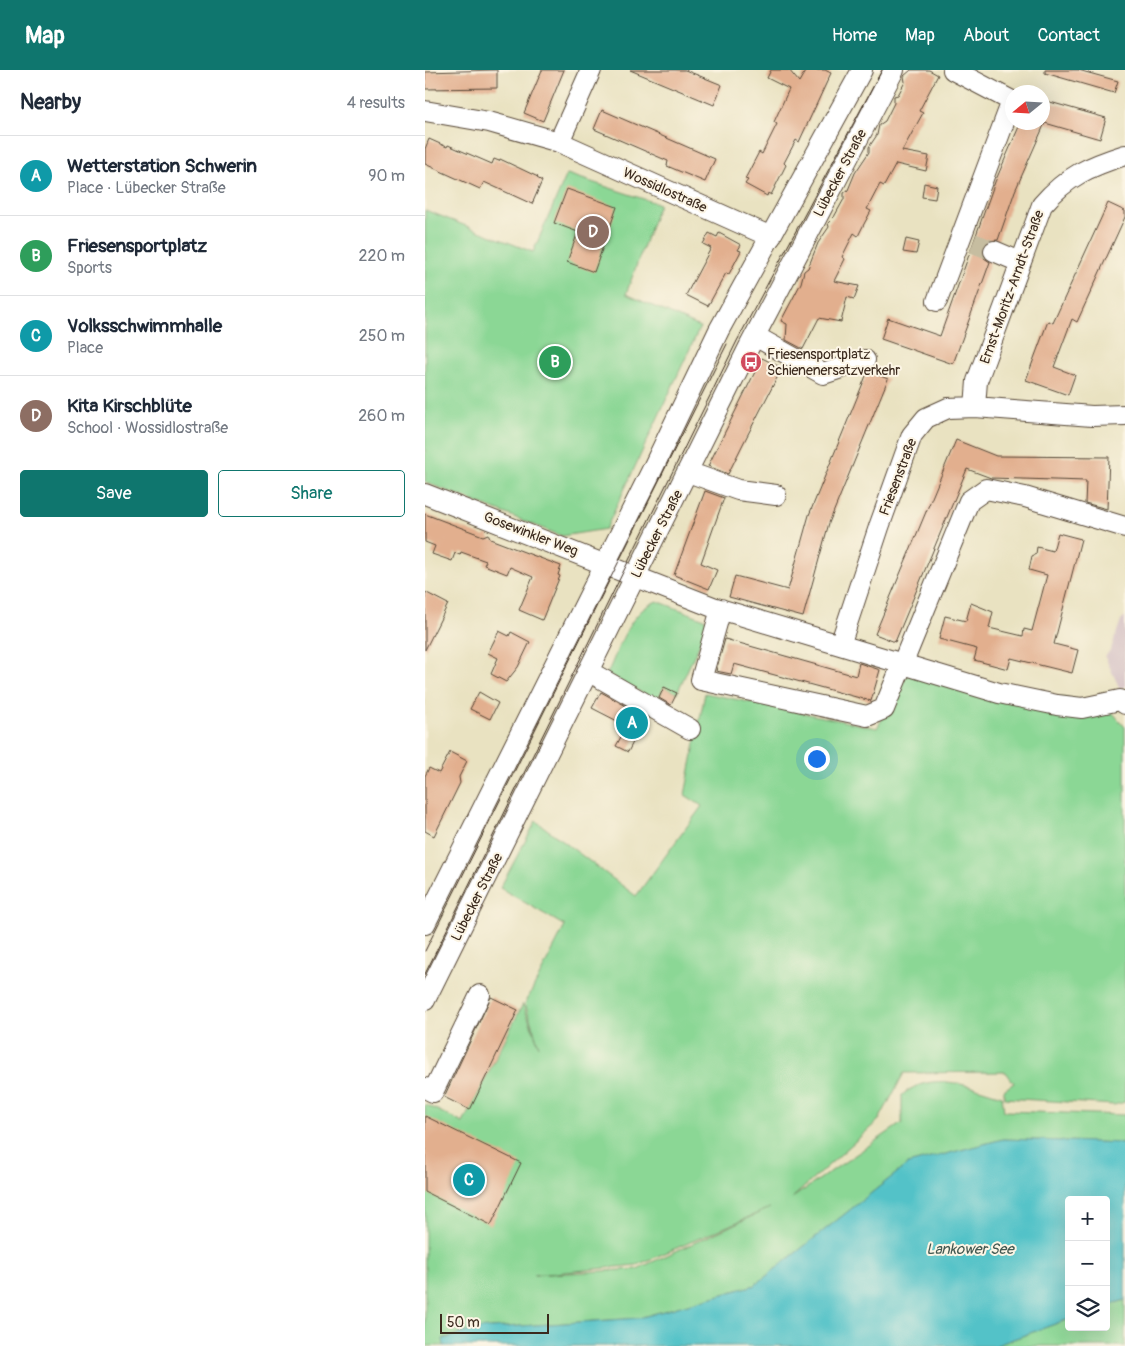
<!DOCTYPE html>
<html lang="en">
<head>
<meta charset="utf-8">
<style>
  :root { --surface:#fff; --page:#f6f6f7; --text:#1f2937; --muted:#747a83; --line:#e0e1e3; --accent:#0f766e }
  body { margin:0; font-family:Pangolin,sans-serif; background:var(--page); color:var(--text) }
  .controls { position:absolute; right:15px; bottom:15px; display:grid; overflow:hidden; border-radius:5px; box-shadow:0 5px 20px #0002 }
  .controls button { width:45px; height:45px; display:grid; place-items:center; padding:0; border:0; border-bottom:1px solid var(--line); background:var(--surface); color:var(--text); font:25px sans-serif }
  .compass { position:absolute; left:580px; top:15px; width:45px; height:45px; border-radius:50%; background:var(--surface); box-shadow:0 5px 20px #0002; rotate:252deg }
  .scale { position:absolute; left:15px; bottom:12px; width:109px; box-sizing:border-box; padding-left:5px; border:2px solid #3b2a1e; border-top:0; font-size:14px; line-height:18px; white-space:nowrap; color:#3b2a1e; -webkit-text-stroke:4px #fcf5e5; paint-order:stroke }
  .you { position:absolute; left:391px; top:688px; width:18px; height:18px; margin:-12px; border:4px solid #fff; border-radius:50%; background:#1a73e8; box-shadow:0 0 0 8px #1a73e833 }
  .badge { display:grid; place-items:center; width:32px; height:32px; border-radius:50%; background:var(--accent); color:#fff; font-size:16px; font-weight:700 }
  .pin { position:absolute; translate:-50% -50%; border:2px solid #fff; box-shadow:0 1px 5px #0006 }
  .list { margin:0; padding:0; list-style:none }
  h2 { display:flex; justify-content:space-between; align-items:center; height:65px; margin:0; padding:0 20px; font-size:21px }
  h2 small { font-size:16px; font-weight:400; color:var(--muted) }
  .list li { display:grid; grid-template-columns:32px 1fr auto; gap:15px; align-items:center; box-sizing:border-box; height:80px; padding:0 20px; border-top:1px solid var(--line) }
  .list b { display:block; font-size:19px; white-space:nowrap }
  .list p { margin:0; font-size:16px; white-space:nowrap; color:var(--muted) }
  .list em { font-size:16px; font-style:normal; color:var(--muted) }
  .actions { display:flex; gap:10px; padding:15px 20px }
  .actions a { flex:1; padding:11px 0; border:1px solid var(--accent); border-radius:5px; text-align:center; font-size:18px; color:var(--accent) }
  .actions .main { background:var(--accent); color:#fff }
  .icon { flex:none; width:28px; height:28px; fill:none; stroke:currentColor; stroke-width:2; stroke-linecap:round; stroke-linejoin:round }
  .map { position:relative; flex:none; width:700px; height:1276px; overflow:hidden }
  header { display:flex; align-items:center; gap:30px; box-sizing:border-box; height:70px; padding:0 25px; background:var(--accent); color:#fff }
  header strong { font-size:24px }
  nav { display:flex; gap:28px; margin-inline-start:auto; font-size:18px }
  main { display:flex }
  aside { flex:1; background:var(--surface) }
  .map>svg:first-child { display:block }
  .industrial { fill:#d2bec3 }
  .green { fill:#8bd795; stroke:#63805a; fill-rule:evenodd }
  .water { fill:#53c2c8; stroke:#477673 }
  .building { fill:#e2af8e }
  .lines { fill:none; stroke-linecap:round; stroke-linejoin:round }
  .minor-tunnel { stroke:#c6bda0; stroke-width:20; stroke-dasharray:20 10; stroke-linecap:butt }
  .minor-casing { stroke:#554636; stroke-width:22 }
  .minor { stroke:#fff; stroke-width:20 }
  .tram { stroke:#3b2a1e; stroke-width:1 }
  .labels { text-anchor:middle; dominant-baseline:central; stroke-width:4; stroke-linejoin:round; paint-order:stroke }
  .street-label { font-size:14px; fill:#3b2a1e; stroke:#fcf5e5 }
  .poi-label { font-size:14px; fill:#3b2a1e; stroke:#fcf5e5; text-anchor:start }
  .water-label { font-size:15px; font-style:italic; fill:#425851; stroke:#fcf5e5 }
</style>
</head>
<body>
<header>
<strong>Map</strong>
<nav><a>Home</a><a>Map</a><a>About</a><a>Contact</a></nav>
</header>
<main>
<aside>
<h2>Nearby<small>4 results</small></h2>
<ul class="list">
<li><span class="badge" style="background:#0f9aa8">A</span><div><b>Wetterstation Schwerin</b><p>Place · Lübecker Straße</p></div><em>90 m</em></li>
<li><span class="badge" style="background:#2e9e5b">B</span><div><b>Friesensportplatz</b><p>Sports</p></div><em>220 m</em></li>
<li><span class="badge" style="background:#0f9aa8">C</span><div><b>Volksschwimmhalle</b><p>Place</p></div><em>250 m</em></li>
<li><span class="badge" style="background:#8d6e63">D</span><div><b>Kita Kirschblüte</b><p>School · Wossidlostraße</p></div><em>260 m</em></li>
</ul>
<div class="actions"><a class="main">Save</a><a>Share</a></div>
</aside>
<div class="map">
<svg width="700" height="1276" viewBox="0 0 700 1276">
  <rect width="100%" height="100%" fill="#fcf5e5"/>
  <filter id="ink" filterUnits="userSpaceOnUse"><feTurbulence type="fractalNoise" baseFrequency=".02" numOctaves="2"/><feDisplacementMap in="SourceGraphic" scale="10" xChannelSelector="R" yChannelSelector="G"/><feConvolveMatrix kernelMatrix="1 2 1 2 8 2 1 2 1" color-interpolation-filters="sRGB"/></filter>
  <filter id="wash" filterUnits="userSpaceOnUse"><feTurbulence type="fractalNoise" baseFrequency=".0096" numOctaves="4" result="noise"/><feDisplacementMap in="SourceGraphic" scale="20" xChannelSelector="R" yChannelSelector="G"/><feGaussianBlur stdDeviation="1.12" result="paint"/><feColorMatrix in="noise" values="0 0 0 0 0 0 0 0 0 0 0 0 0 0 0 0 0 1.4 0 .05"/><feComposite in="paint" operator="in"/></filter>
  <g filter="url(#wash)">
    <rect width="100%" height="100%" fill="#e9e2c1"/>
    <path class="industrial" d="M700 546V616L695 619 680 587 686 579 696 550Z"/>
    <path class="green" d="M142 104 234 134 201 224 275 257 181 459 137 466 0 412V140L108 182Z
      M232 531 285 551 252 623 239 617 232 631 182 604C195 577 203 542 232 531Z
      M482 605 680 634 700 657V1032L689 1035 579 1028V1020L589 1013 581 1002 479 1003 454 1050 367 1128 477 1053V1025C507 1000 543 1016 577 1026L579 1041 700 1045V1073L578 1069 483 1094 330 1215 214 1248 52 1259 19 1268V1276H0V1034L38 1053 98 934 114 976 100 934 140 856 75 818 111 751 211 826 277 736 260 725 280 623 452 658ZM345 1138 212 1199 109 1205 212 1195Z
      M700 1230V1276H569L644 1249V1257H681V1236Z"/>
    <path class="water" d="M578 1069 700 1073V1230L681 1236V1130H644V1249L569 1276H19L18 1269 52 1259 214 1248 330 1215 483 1094Z"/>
    <g id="blocks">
      <path class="building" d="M72 0V18L0 19V2Z
        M117 0H139L118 51 99 43Z
        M205 0H260L297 15 289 35Z
        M346 0H364L374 12 381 0H400L406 3 374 72 371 70 359 93 361 95 346 125 343 123 342 126 320 114 323 110 320 109 334 82 337 84 352 54 349 52 364 19 342 8Z
        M486 0H504L513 5 494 41 498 43 477 81 504 86 501 101 471 94 459 116 455 114 442 139 446 141 439 154 433 166 429 163 417 187 420 189 409 211 434 216 429 229 422 227 416 252 394 248 378 279 361 270 362 254 356 251 376 213 379 201 383 198 393 173 404 157 403 153 409 147 419 129V123L423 120 430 103 444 82V77L452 65 454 55 460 51 469 33V26L473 25 480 12 479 6Z
        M620 0H653L693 11 689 23 620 3Z
        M618 30 681 48 675 69 620 53 590 121 573 170 562 171 558 177 559 188 565 192 528 294 456 269 463 248 515 266 570 112 596 52H618Z
        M177 40 290 89 280 112 242 96 243 91 169 59Z
        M4 69 22 77 23 75 67 94 69 89 74 91 75 89 113 107 112 108 117 111 107 134 59 112 55 119 0 94V79Z
        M499 113 512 116 510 129 497 127Z
        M142 119 192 137 169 202 142 192 153 162 129 153Z
        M683 133 700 141V147L652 252 647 249 629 297 650 305 643 325 601 310 623 251 628 253Z
        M284 163 292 167 294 163 316 175 313 180 316 181 304 204 301 203 283 236 261 225 286 178 278 174Z
        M481 169 494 172 491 184 478 182Z
        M337 288 357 298 319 372 303 404 283 396Z
        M443 301 463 309 404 453 378 547 304 527 310 506 363 520 384 445Z
        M531 370 571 386 684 387 682 439 660 433 661 411 566 408 542 399 470 572 450 564Z
        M280 421 299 428 276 493 292 500 284 519 249 505Z
        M0 444 58 466 63 464 65 469 136 496 133 505 135 506 117 550 94 540 108 507 85 497 82 504 59 495 61 491 36 482 35 485 30 483 27 491 7 484 10 476 0 472Z
        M633 463 656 469 629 574 653 580 647 603 586 588 583 599 549 590 552 579 514 569 520 546 541 551 546 533 568 542 564 558 598 566 599 559 607 561 622 505 604 500 607 486 611 484 612 477 628 481Z
        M0 522 23 534 0 580Z
        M74 561 84 566 86 562 105 572 93 597 81 612 66 604 73 588 63 583Z
        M300 569 431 606 434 593 455 600 446 631 309 594 306 604 291 601Z
        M239 617 252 623 246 635 234 628Z
        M54 622 73 633 65 649 45 639Z
        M176 622 221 647 203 682 191 676 202 656 167 638Z
        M25 682 42 691 34 707 35 713 9 766 0 761V706L4 698 14 703Z
        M66 927 93 940 45 1040 19 1027Z
        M0 1046 96 1093 66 1155 0 1122Z"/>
    </g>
  </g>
  <g filter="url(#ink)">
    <use href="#blocks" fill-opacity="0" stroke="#554636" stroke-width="1"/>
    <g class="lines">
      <path class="minor-tunnel" d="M548 173 569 181"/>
      <g class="minor-casing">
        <path id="minor" d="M0 41 64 52 134 72 346 167
          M134 72 166 0
          M569 181 595 192
          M512 231 587 31 528 0
          M330 266 398 304 440 290
          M550 337 552 311 617 135C642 106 665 96 700 85
          M263 402 313 420 351 425
          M0 424 288 537 415 575 454 457 487 365 501 348 523 338 550 337 667 346 700 345
          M296 539 276 610 442 646 459 639 544 431 561 419 600 427 700 457
          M415 575 574 623 632 635 657 638 695 630 700 634
          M163 601 265 659
          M0 854 226 402 294 260 437 0
          M0 930 324 277 469 0
          M0 1018 8 1022 55 925"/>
      </g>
      <use href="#minor" class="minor"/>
      <path class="tram" d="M0 881 302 274
        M0 904 312 271 457 0"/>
    </g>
  </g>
  <defs>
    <g id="bus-disc" transform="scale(1.125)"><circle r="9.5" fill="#d1495b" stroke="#fcf5e5"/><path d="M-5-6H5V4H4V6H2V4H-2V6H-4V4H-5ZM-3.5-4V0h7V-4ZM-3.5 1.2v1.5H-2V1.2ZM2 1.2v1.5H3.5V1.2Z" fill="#fff"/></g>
  </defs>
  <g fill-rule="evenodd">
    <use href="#bus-disc" x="326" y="292"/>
  </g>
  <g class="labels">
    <g class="street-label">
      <text transform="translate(415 103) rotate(-62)">Lübecker Straße</text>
      <text transform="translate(240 120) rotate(24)">Wossidlostraße</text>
      <text transform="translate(587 217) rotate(-70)">Ernst-Moritz-Arndt-Straße</text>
      <text transform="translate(473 407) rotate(-69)">Friesenstraße</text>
      <text transform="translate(106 464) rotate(21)">Gosewinkler Weg</text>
      <text transform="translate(232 464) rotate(-63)">Lübecker Straße</text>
      <text transform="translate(52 827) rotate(-63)">Lübecker Straße</text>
    </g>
    <g class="poi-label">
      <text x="342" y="284">Friesensportplatz<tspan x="342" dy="16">Schienenersatzverkehr</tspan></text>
    </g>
    <g class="water-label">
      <text x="545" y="1179">Lankower See</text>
    </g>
  </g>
</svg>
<div class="controls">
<button>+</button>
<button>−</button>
<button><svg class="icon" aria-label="layers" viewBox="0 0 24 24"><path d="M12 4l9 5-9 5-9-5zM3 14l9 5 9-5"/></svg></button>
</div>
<svg class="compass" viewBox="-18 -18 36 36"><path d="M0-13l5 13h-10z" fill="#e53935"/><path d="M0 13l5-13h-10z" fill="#747a83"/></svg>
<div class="scale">50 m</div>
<div class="you"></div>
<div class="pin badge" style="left:207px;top:653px;background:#0f9aa8">A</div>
<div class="pin badge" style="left:130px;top:292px;background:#2e9e5b">B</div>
<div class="pin badge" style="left:44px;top:1110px;background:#0f9aa8">C</div>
<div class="pin badge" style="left:168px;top:162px;background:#8d6e63">D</div>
</div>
</main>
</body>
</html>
